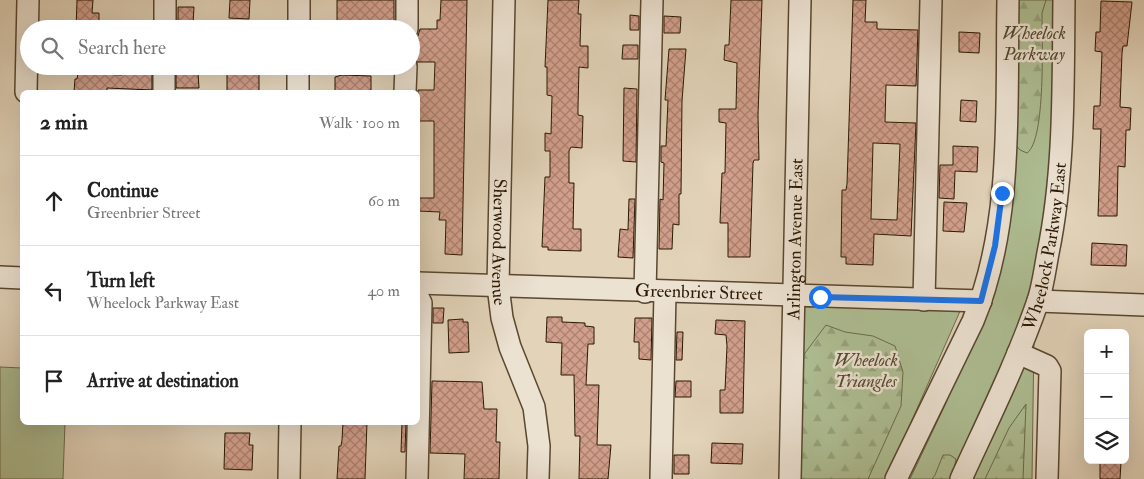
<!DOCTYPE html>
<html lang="en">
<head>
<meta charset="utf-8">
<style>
  :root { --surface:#fff; --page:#f6f6f6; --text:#222; --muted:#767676; --line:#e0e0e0 }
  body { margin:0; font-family:"IM FELL Double Pica",serif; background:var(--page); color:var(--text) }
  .controls { position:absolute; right:15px; bottom:15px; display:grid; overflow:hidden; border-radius:8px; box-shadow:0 5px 20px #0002 }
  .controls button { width:45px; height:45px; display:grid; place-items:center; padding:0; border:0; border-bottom:1px solid var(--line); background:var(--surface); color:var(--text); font:25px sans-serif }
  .stop { position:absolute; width:15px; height:15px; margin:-11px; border:4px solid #1a73e8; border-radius:50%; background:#fff }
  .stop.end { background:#1a73e8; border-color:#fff; box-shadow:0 1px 5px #0008 }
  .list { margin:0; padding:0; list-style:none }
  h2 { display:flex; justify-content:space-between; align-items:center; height:65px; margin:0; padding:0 20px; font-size:21px }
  h2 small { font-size:16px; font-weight:400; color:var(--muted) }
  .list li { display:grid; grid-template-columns:32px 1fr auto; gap:15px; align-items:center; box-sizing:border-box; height:90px; padding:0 20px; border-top:1px solid var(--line) }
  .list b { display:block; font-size:19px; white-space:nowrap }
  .list p { margin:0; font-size:16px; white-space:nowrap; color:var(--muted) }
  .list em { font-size:16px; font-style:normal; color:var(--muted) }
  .icon { flex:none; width:28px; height:28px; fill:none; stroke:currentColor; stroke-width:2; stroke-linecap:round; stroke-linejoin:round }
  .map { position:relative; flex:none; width:1144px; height:479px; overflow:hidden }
  .search { position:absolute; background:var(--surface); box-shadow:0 5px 20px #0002; left:20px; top:20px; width:400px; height:55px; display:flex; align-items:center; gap:12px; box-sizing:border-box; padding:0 18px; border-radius:28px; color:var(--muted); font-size:19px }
  .panel { position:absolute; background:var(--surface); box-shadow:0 5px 20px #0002; left:20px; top:90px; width:400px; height:335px; border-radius:8px }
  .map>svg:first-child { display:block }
  .green { fill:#aebe93; stroke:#6c6b4b }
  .forest { fill:url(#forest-firs); stroke:#6c6b4b }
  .building { fill:url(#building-cross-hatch); stroke:#2b1803; fill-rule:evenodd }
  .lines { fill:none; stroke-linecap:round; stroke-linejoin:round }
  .minor-casing { stroke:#594730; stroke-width:24 }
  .minor { stroke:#ece2d2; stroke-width:21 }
  .route { stroke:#1a73e8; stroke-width:6 }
  .labels { text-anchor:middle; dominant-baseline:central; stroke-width:5; stroke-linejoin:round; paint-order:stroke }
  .park-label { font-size:18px; font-style:italic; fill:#524a2e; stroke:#ece2d2 }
  .street-label { font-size:18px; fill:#2b1803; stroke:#ece2d2 }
</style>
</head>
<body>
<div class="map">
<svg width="1144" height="479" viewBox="0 0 1144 479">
  <defs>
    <pattern id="forest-firs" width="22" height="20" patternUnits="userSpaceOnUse" patternTransform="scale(1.25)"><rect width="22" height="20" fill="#aebe93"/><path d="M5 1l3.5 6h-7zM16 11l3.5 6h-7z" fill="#96a37d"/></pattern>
    <pattern id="building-cross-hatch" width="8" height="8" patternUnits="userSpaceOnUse" patternTransform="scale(1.25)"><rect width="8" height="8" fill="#d29f8c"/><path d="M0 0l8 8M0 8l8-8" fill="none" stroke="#ab8170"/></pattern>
  </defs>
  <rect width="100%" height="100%" fill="#e2d3b9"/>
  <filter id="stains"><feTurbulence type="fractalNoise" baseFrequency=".004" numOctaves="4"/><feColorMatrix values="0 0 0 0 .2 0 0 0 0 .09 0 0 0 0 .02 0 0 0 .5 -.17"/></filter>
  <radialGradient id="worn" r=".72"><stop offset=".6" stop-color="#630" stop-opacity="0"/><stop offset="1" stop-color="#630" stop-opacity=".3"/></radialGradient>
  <path class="green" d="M1014 0H1056L1054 138 1034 291 953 479H910L945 405 992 294Z
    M803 307 961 309 886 479H798Z
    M1034 338 1032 479H970Z
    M0 367 22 368V422L65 423 63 479H0Z"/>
  <path class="forest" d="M1019 0H1046L1042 13C1042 38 1046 140 1027 153L1020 150 1015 144 1013 108Z
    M826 325 845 332 873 336 895 346 903 372 901 406 868 479H798L802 357Z
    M1026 404 1023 479H985L1009 428Z
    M943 455H950L956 459 952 479H932L935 475Z"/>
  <path class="building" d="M77 0H93L92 13H99V29H76Z
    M230 0H250L249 19 229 18Z
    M337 0H394V29H337Z
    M441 0H467L462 255 445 254 446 220H439L440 212 418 211V198H434V121H418V90H434L435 62H417L412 55 413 40 418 36 420 29H437V20H440Z
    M548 0H579L578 14H581L580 46H588V68L579 67 578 107V115L583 116 582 148 571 147 569 151V183H574L573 229H581V251L548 250V247H542L545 177H550V151H545V133L551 134 552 96 547 95V67H545Z
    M731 0H762L758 115 759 160H754L753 163 750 257H728V223H720L722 173H725L726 123 719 122V109H736L737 63 724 60 725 45H729Z
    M853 0H866L865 22H877V29L918 30 916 86 886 85 885 122 916 123 911 236 874 234 873 265 846 264V257H841L842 190H846L847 184ZM873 143 900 144 897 220 871 219Z
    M1101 1 1132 2 1127 46H1123L1122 53 1120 107 1131 108 1130 130H1126L1125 167 1118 166 1117 216H1098L1101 129H1093L1094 106H1100L1102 52 1095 51 1096 32H1100Z
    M178 7H194L193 24H178Z
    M630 15 639 16V30H630Z
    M664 16 681 17 680 33H664Z
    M959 32 980 33 979 53 959 52Z
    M623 45H638V59H622Z
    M669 49H686L682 101 681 194H679V225L673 224 672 249H659L660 199 663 200 664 163 661 162V146H666L668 100H665Z
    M227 66H259V92H227Z
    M122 72 152 73V90L107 88V92H74L75 79H77L78 73 122 75Z
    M180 73H198L199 88H176V74Z
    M342 75 371 76V92H335V77Z
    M624 88 637 89 636 162 623 161Z
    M961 100 977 101 976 122 960 121Z
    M953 146 978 147 977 172 955 171 954 199 939 198 940 165H953Z
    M629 199H635L633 258 618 257 620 229 628 230Z
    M944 202 967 203 964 232 943 231Z
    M1092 243 1127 245 1126 266 1091 265Z
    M433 308H444L443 323H433Z
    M547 317H562V322L585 323V326L594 327V344H588L586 385H599L597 445H611L608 479H579L580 436H575L574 375H561L562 343 546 342Z
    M635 318H652L651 360 639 359V342H634Z
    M463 319V322H468L469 352 449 353 448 320Z
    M716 320 745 321 743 413H720V390H725L727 346 726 335 715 334Z
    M677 332H683L682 360H676Z
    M432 381 482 382 484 409H497L496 442H500L499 479H464L465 454 430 453Z
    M676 381H691V397H675Z
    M343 422H367L365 479H337L339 446H341L342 440Z
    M402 422H406L405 452H401Z
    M225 433H250L249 445H253L252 470 224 469Z
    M712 443 743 444 742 464 711 463Z
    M674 455H689V474H674Z
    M1100 461 1121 462 1120 479H1100Z"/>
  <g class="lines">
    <g class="minor-casing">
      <g id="minor">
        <path id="s1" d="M504 0 498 286 502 318 510 347 534 407 539 446 538 479"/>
        <path d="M165 29V0"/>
        <path d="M299 29V0"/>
        <path d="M407 29V0"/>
        <path d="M26 92 28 0"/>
        <path d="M164 92V66"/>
        <path d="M298 92V66"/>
        <path d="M405 92 406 66"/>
        <path d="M0 277 22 278"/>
        <path id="s2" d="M418 283 981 301"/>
        <path d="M645 292 652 0"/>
        <path d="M924 300 931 0"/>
        <path d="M1038 301 1144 305"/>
        <path d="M1018 353 1047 366 1050 371 1047 479"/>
        <path d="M289 479 290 422"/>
        <path d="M417 479 421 303 418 297"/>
        <path d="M661 479 665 293"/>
        <path id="s3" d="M790 479 800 0"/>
        <path d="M896 479 973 321C1014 223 1006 104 1008 0"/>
        <path id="s4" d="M961 479C988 420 1017 362 1038 301 1043 286 1045 269 1048 253 1065 170 1063 85 1064 0"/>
      </g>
    </g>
    <use href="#minor" class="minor"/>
  </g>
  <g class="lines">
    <path class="route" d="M820 297 981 301 995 246 1002 193"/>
  </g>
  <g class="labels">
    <g class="park-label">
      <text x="1034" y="33">Wheelock<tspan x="1034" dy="21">Parkway</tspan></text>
      <text x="866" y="360">Wheelock<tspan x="866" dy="21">Triangles</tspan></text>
    </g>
    <g class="street-label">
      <text stroke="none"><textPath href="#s3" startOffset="240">Arlington Avenue East</textPath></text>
      <text stroke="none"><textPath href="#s1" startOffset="242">Sherwood Avenue</textPath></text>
      <text stroke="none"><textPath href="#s4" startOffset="249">Wheelock Parkway East</textPath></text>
      <text stroke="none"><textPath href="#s2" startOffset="281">Greenbrier Street</textPath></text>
    </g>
  </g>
  <rect width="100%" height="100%" filter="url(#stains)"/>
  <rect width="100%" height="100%" fill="url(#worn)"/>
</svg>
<div class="controls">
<button>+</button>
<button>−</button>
<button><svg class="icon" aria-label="layers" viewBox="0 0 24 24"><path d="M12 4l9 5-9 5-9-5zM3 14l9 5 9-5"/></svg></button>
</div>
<div class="stop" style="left:820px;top:297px"></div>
<div class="stop end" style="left:1002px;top:193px"></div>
<div class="search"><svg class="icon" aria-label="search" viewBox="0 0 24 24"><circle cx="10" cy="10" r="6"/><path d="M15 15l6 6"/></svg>Search here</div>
<section class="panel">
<h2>2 min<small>Walk · 100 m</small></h2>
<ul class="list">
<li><svg class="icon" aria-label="ahead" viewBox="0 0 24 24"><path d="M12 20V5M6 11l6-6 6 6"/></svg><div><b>Continue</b><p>Greenbrier Street</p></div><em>60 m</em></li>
<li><svg class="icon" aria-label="left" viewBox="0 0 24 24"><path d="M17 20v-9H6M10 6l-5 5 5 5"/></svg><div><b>Turn left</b><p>Wheelock Parkway East</p></div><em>40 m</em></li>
<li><svg class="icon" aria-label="arrive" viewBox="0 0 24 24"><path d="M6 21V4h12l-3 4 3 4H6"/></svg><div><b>Arrive at destination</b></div></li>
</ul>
</section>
</div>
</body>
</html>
